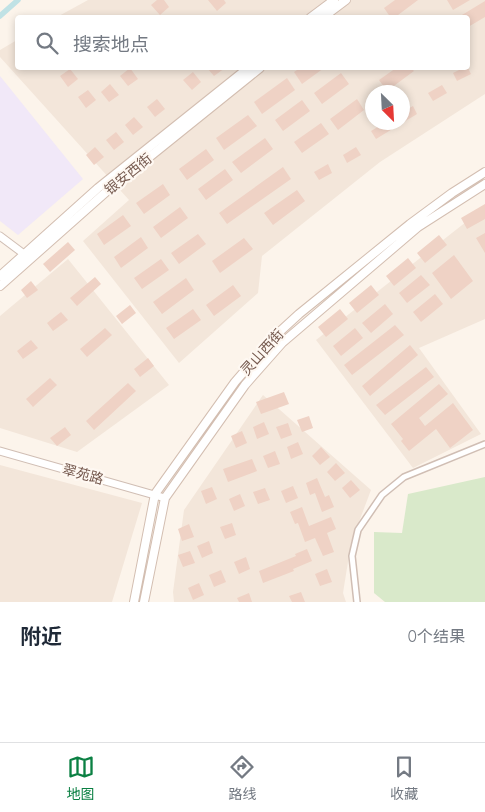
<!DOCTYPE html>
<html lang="zh">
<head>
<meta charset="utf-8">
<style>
  :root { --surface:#fff; --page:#f2f2f3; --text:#1f2937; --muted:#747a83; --line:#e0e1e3; --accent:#0b8043 }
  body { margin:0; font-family:Quicksand,"Noto Sans SC",sans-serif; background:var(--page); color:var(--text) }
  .compass { position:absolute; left:365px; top:85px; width:45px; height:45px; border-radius:50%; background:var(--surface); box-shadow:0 2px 8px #0003; rotate:156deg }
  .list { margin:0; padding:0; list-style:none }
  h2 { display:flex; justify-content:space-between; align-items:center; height:65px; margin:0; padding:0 20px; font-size:21px }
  h2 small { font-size:16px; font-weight:400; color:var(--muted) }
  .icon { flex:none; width:28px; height:28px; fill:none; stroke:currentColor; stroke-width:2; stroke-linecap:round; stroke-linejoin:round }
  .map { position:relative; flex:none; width:485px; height:602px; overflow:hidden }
  .search { position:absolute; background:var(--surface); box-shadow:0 2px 8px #0003; left:15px; right:15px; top:15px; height:55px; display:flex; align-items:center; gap:12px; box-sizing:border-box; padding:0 18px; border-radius:5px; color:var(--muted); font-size:19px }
  .sheet { height:140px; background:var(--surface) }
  nav { display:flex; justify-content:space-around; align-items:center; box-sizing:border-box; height:70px; border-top:1px solid var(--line); background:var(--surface); font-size:14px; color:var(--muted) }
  nav a { display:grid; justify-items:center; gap:2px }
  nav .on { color:var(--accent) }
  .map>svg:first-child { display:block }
  .residential { fill:#f3e6da; fill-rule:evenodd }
  .education { fill:#f1e8f8 }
  .green { fill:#d9e9ca }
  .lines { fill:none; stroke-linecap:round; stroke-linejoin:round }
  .canal { stroke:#c0e2e5; stroke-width:5.5 }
  .building { fill:#efd2c5 }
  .minor-casing { stroke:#d0beb4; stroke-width:8 }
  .tertiary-casing { stroke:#d0beb4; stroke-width:9 }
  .secondary-casing { stroke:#d3beb1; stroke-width:10 }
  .minor { stroke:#fff; stroke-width:5 }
  .tertiary { stroke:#fff; stroke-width:7 }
  .secondary { stroke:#fff; stroke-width:8 }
  .labels { text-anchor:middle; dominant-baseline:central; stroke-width:4.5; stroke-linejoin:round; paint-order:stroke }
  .street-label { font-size:14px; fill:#765a4f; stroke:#fef8f2 }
</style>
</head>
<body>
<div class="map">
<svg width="485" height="602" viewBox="0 0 485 602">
  <rect width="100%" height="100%" fill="#fcf4eb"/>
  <path class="residential" d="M88 0H485V94L380 162 262 256 258 293 179 363 83 241 129 200 0 57V50L17 40 18 68H468V18L57 17ZM372 92H402V122H372Z
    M485 207V319L419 348 481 434 413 468 316 340Z
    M68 259 169 385 77 452 0 428V316Z
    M263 395 371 490 351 543 343 593 346 602H174L173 592 184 510Z
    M0 465 142 503 112 602H0Z"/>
  <path class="education" d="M0 76 83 179 18 235 0 221Z"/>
  <path class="green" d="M485 477V602H385L374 593V532L402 533 408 494Z"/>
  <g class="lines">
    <path class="canal" d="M0 16 18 0"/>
  </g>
  <path class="building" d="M157 0H164L169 7 160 15 151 5Z
    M208 0H224L226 3 217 11Z
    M395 0H418L394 18H391L384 8Z
    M447 0H470L453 10Z
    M485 1V17L468 27V18H457Z
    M130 68 138 79 128 86 120 76Z
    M207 68H225L214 76Z
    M300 68H324L302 84 294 72Z
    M396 68H411L414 71 387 91 379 80Z
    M463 68H468L471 74 457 81 453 73Z
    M70 69 78 79 68 87 60 76Z
    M193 72 201 82 192 90 183 80Z
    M341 73 349 84 322 104 314 93Z
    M287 78 295 90 262 114 254 102Z
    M110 84 119 95 109 102 101 92Z
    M442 85 447 93 433 101 428 93Z
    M88 90 96 100 86 108 78 97Z
    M157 99 165 109 155 117 147 107Z
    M357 99 364 110 338 130 330 119Z
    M302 100 310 111 283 131 275 120Z
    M413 106 417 114 376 139 371 131 386 122H402V112Z
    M248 115 257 126 224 150 216 138Z
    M134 117 143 127 133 135 125 125Z
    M321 123 329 134 302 153 294 142Z
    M116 132 124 142 114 150 106 140Z
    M265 138 273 149 241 173 232 162Z
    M95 147 104 157 94 165 86 155Z
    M356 147 361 155 347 163 343 155Z
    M206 149 214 160 187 180 179 169Z
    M328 164 332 173 319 180 314 172Z
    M283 167 291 179 227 224 219 213Z
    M225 169 233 180 206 200 198 189Z
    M163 184 170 195 144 214 136 203Z
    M297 190 305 201 273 225 264 213Z
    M485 204V219L467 229 461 218Z
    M180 207 188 218 161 238 153 227Z
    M123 215 131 226 104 245 97 234Z
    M485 233V253L476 238Z
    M198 234 206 244 179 264 171 253Z
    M439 235 447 245 425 263 417 253Z
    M141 237 148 248 121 268 114 257Z
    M244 238 253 249 220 273 212 261Z
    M68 242 75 250 50 272 43 264Z
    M454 255 473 281 451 299 432 273Z
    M408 258 416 268 394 286 386 276Z
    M161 259 169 270 142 289 134 278Z
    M421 275 430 285 407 303 399 293Z
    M95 277 101 284 77 306 70 298Z
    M186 278 194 290 162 314 153 302Z
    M31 281 38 290 27 298 21 290Z
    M233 285 241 296 214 316 206 305Z
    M371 285 379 295 357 313 349 303Z
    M435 294 443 304 421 322 413 312Z
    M385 304 393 314 371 333 362 323Z
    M130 305 136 313 122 324 116 316Z
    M193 309 201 320 174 339 166 328Z
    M340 309 348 319 326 337 318 327Z
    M61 312 68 320 53 331 47 323Z
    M395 325 404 335 352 375 344 365Z
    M105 328 112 335 87 357 80 349Z
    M355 328 363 338 341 356 333 346Z
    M31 340 38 348 23 359 17 351Z
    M410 345 418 355 370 396 362 386Z
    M148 358 154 366 140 377 134 369Z
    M426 367 434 377 385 415 376 405Z
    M50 378 57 385 33 407 26 399Z
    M128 383 136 391 94 430 86 421Z
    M439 384 448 394 419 418 425 426 453 403 473 430 450 448 436 429 409 451 401 441 403 439 391 424Z
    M284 392 289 404 261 414 256 402Z
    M309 416 313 428 302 432 297 420Z
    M264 422 269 434 257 439 253 427Z
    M288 423 292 435 281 439 276 427Z
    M65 427 71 435 57 446 50 438Z
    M242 431 247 443 236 448 231 436Z
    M298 442 303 454 291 459 287 447Z
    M321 447 330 457 320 465 312 456Z
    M275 451 280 464 268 468 263 456Z
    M252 459 257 471 228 482 223 469Z
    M336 463 345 473 335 481 327 472Z
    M317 478 325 497 329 495 334 507 322 512 315 493 310 495 306 483Z
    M351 480 360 490 350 498 342 488Z
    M293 486 298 498 286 503 281 491Z
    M212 487 217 499 206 504 201 491Z
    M265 488 270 500 258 504 253 492Z
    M240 494 245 506 234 511 229 499Z
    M302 507 309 526 331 517 336 529 327 533 334 552 323 556 315 538 305 542 298 523 295 524 290 512Z
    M232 523 236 535 225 539 220 527Z
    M189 524 194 537 182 541 178 529Z
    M209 541 213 553 202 558 197 546Z
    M307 549 312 561 293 569 294 571 263 583 259 571 296 556 295 554Z
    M190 551 195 563 183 567 178 555Z
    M246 557 250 569 239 574 234 562Z
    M327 569 332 582 320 586 315 574Z
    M221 570 226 582 214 587 209 575Z
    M199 583 204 595 193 600 188 588Z
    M301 592 305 602H292L289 596Z
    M249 593 252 602H239L237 598Z"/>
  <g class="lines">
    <g class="minor-casing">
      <path id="minor" d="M357 602 352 556 358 530 382 495 404 477 485 444"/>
    </g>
    <g class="tertiary-casing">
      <path id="tertiary" d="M0 236 24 254
        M0 451 165 498"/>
    </g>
    <g class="secondary-casing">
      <path id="secondary" d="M310 18 334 0
        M322 18 346 0
        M0 276 98 188 248 68
        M0 286 106 192 260 68
        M134 602 155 494 235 382 275 336 299 314 410 224 452 193 485 172
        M144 602 165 498 245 385 282 343 418 227 485 184"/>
    </g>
    <use href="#minor" class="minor"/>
    <use href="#tertiary" class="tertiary"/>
    <use href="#secondary" class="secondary"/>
  </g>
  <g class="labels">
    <g class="street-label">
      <text transform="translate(128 174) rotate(-39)">银安西街</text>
      <text transform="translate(262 352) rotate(-48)">灵山西街</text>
      <text transform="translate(83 474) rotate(15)">翠苑路</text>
    </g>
  </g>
</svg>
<svg class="compass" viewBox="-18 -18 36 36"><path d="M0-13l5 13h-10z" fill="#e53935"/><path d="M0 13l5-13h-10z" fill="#747a83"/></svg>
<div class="search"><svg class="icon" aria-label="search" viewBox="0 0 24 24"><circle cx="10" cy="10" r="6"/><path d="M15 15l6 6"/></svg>搜索地点</div>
</div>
<section class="sheet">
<h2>附近<small>0个结果</small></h2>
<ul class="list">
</ul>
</section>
<nav>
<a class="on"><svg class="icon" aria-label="map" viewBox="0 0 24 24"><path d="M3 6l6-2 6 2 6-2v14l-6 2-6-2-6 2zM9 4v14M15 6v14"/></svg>地图</a>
<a><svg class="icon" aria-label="directions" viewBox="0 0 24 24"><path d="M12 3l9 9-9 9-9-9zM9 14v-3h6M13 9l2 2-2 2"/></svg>路线</a>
<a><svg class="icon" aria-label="saved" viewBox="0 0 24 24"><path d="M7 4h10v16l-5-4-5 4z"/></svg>收藏</a>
</nav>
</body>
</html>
